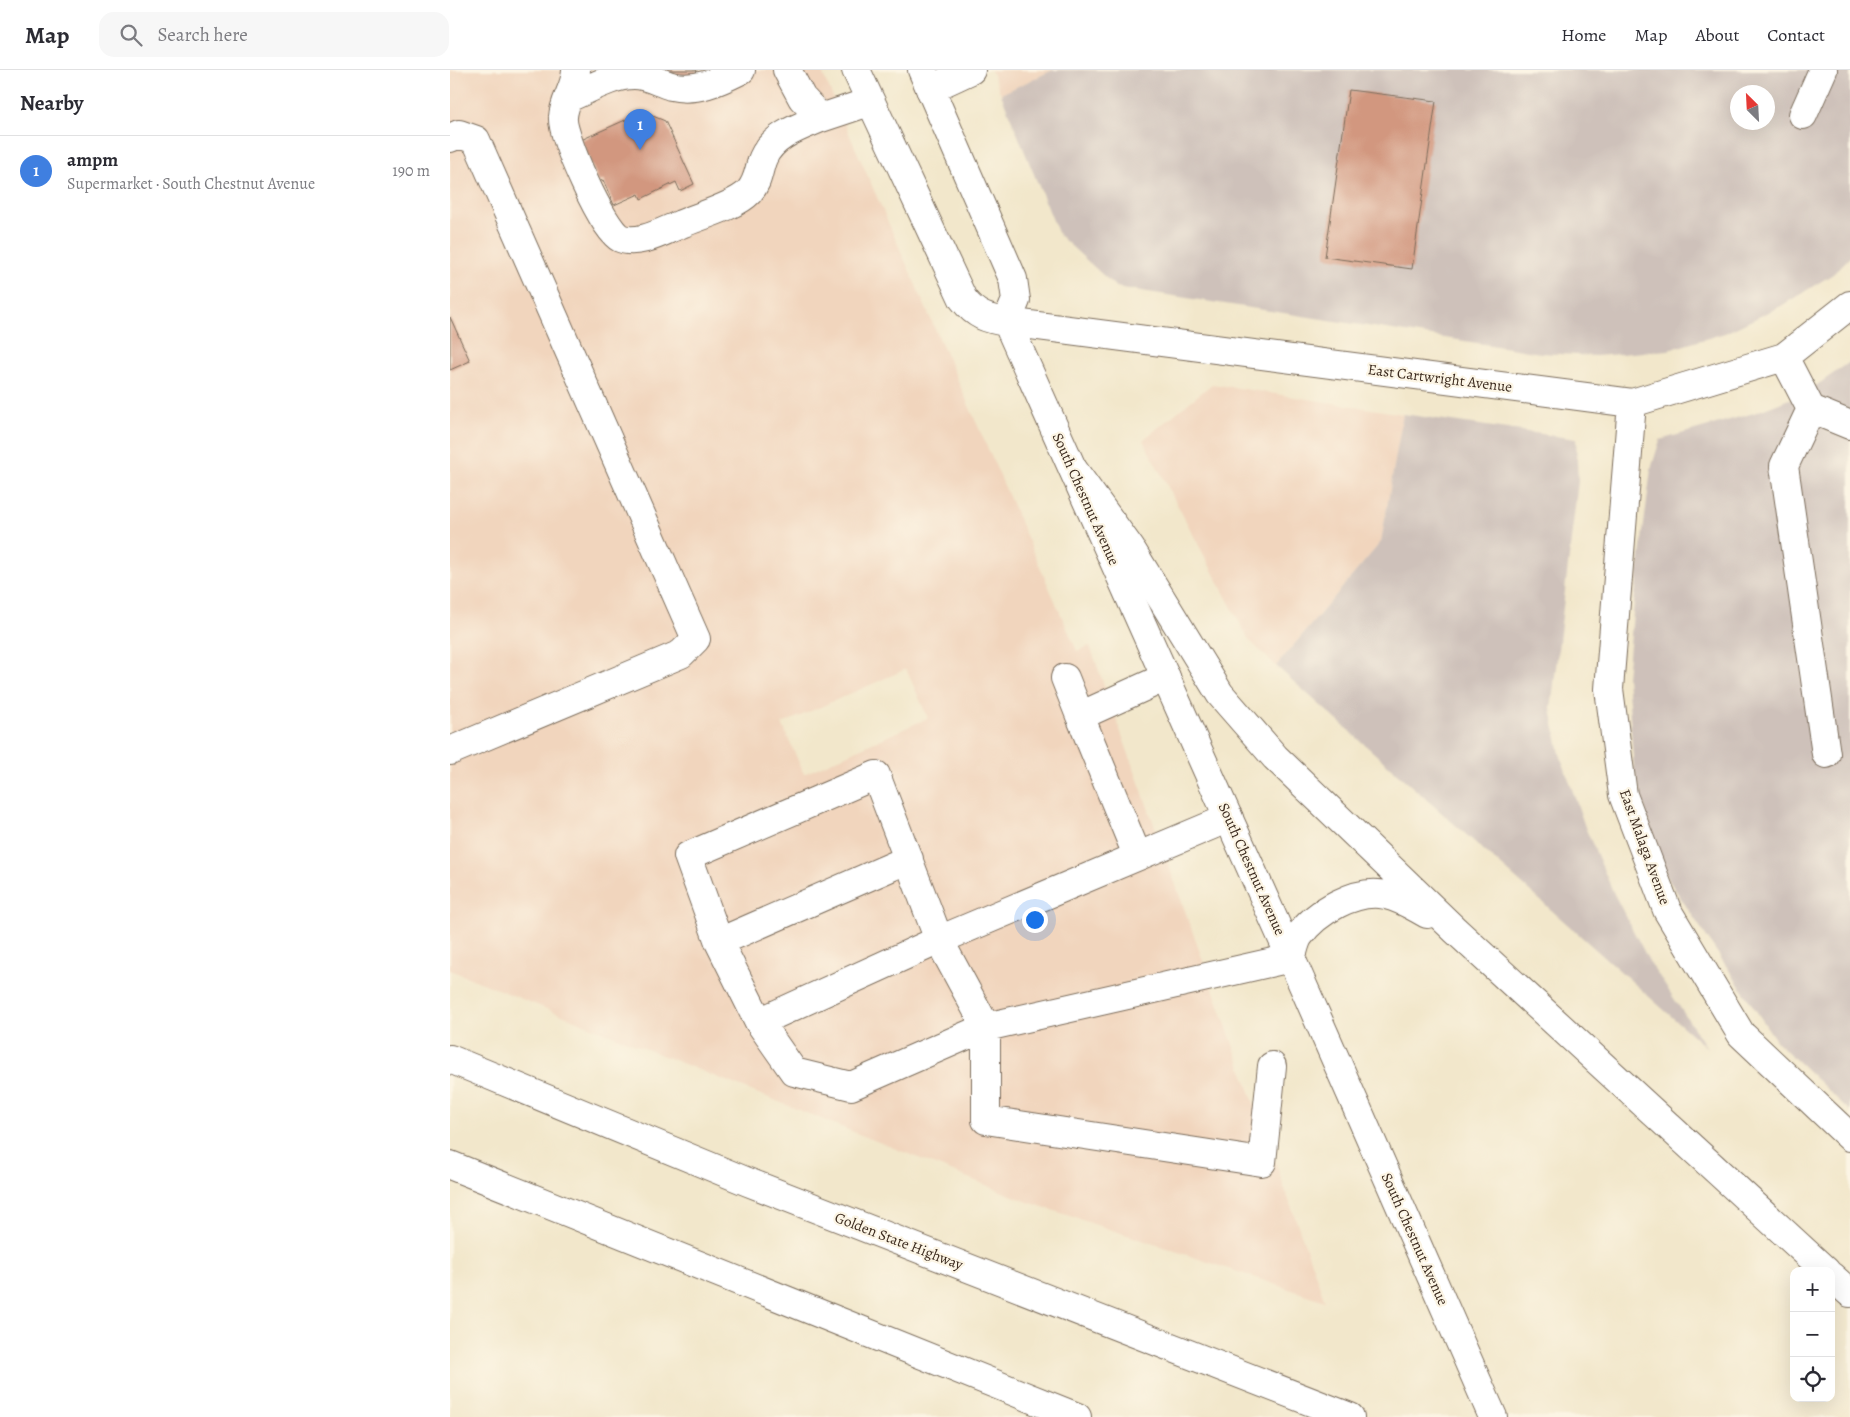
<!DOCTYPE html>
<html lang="en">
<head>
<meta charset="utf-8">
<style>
  :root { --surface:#fff; --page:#f7f7f7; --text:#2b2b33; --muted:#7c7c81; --line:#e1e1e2; --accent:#1a73e8 }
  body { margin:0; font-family:Alegreya,serif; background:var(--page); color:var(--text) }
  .controls { position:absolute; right:15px; bottom:15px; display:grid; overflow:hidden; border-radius:10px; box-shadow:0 5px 20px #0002 }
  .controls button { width:45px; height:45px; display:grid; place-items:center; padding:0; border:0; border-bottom:1px solid var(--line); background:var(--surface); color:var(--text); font:25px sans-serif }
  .compass { position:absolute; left:1280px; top:15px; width:45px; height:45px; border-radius:50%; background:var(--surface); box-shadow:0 5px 20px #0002; rotate:336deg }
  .you { position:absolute; left:584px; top:849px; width:18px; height:18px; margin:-12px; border:4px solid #fff; border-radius:50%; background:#1a73e8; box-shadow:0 0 0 8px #1a73e833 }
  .badge { display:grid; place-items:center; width:32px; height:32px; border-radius:50%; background:var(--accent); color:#fff; font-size:16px; font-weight:700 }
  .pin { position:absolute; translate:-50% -41px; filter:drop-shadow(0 1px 2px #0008) }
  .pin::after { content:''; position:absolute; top:26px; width:18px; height:15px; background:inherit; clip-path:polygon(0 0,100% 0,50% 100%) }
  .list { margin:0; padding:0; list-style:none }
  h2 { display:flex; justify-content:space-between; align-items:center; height:65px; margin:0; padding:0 20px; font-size:21px }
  h2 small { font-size:16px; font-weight:400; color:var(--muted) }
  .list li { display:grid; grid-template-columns:32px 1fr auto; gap:15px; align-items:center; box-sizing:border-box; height:70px; padding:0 20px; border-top:1px solid var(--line) }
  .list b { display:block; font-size:19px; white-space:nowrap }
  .list p { margin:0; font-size:16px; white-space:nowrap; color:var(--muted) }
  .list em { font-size:16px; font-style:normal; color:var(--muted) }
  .icon { flex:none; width:28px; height:28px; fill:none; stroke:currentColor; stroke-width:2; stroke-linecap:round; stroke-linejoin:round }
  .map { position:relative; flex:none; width:1400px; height:1347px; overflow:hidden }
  header { display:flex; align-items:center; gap:30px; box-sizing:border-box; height:70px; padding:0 25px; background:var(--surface); border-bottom:1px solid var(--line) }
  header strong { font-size:24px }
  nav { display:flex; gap:28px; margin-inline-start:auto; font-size:18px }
  .search { width:350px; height:45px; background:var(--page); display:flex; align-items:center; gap:12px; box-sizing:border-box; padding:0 18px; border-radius:15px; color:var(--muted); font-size:19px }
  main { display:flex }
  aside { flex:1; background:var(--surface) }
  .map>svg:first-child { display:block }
  .built { fill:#f1d5bd; fill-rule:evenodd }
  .industrial { fill:#cec1ba; fill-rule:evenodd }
  .building { fill:#d2977f }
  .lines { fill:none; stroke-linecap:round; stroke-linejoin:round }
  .minor-casing { stroke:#7b6c5b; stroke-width:30 }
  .major-casing { stroke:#7b6c5b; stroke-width:30 }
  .highway-casing { stroke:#7b6c5b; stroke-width:30 }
  .minor { stroke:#fff; stroke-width:28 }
  .major { stroke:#fff; stroke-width:28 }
  .highway { stroke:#fff; stroke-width:28 }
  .labels { text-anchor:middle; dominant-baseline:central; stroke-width:4.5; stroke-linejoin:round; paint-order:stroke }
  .street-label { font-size:15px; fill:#3b2a1e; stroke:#fcf5e5 }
</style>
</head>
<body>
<header>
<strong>Map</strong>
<div class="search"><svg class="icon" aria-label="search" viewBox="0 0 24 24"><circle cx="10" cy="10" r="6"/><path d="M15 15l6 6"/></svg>Search here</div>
<nav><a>Home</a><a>Map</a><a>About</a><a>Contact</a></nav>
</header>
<main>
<aside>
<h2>Nearby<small></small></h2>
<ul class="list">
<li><span class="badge" style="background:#3f7fe0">1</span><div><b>ampm</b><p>Supermarket · South Chestnut Avenue</p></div><em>190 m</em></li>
</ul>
</aside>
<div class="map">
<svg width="1400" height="1347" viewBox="0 0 1400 1347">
  <rect width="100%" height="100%" fill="#fcf5e5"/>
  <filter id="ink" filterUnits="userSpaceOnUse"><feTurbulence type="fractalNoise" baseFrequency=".02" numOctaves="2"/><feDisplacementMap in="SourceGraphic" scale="10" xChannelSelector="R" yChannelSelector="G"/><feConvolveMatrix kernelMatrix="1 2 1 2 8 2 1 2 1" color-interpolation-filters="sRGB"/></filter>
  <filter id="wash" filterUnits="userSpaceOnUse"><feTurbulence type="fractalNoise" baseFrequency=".0096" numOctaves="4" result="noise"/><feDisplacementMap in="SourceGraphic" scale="20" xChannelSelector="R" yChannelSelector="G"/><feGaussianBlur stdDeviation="1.12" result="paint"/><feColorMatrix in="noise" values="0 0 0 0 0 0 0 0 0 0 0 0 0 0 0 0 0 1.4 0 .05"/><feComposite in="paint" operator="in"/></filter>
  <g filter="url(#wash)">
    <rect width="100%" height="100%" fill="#f2e7cb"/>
    <path class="built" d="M0 0H371L627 581 640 576 875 1231 578 1132 0 900ZM456 599 478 648 354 704 332 654Z
      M541 0H603L551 24Z
      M762 314 953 344 931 472 826 596 799 570 693 370Z"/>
    <path class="industrial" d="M603 0H1400V187L1383 204 1331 236 1275 263 1218 280 1146 286 1091 283 666 217 609 165 551 24ZM1288 22H1318V52H1288Z
      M1400 292V1041L1327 972 1212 800 1184 700 1177 607 1184 533 1201 399 1210 370 1304 343 1357 322Z
      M953 344 1126 369 1128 411 1101 639 1110 684 1135 757 1164 824 1199 891 1257 978 826 596 931 472Z"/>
    <g id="blocks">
      <path class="building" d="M215 0H247L243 11Z
        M899 20 986 31 962 199 875 187Z
        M193 42 215 51 244 114 230 121 226 112 191 129 189 124 164 135 153 110 149 112 131 70Z
        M0 247 20 291 0 300Z"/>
    </g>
  </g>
  <g filter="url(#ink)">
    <use href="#blocks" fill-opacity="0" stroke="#7b6c5b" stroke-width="1"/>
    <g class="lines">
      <g class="minor-casing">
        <path id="minor" d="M126 0C126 17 114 30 113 47 111 65 153 160 170 168 188 176 214 161 231 154 249 146 286 136 299 122 309 111 308 100 313 88 323 65 350 57 371 48
          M337 0 352 28 371 48 419 32
          M480 19 521 0
          M118 28C138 20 162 5 184 5 197 5 208 12 221 16 246 22 269 11 291 0
          M1353 45 1373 0
          M0 68 9 64 26 70 246 569 231 584 0 681
          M557 252 1182 333 1334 287 1400 235
          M1334 287 1361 339 1400 355
          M1182 333 1159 619 1173 725 1217 840 1291 964 1400 1067
          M1361 339 1334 396 1376 684
          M615 608 630 646
          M779 748 489 870 426 705 238 786 269 872 309 952 344 1002 401 1016 536 957 841 888
          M687 785 630 646 716 607
          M269 872 459 789
          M309 952 489 870 536 957V1050L812 1092 822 996"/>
      </g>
      <g class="major-casing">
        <path id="major" d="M406 0 513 229C526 246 537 249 557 252
          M472 0 563 209 566 230 557 252
          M557 252 841 888 1043 1347"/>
      </g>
      <g class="highway-casing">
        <path id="highway" d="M623 399 681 479 770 624 825 687 1005 860 1376 1201
          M841 888C844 881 845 872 849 866 866 842 906 818 936 825 951 828 964 837 977 844
          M0 989 298 1112 900 1347
          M0 1095 627 1347
          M1381 1206 1400 1223"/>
      </g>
      <use href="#minor" class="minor"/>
      <use href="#major" class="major"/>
      <use href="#highway" class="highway"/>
    </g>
  </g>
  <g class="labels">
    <g class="street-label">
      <text transform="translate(990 308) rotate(7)">East Cartwright Avenue</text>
      <text transform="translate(636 429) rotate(66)">South Chestnut Avenue</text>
      <text transform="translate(1195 777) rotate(70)">East Malaga Avenue</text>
      <text transform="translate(802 799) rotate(66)">South Chestnut Avenue</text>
      <text transform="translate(965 1169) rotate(66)">South Chestnut Avenue</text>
      <text transform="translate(449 1171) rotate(21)">Golden State Highway</text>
    </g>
  </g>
</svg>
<div class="controls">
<button>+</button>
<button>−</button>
<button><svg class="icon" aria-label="locate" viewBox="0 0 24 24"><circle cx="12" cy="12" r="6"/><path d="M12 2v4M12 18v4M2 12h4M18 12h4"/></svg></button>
</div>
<svg class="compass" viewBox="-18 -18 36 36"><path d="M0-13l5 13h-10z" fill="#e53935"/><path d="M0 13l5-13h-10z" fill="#7c7c81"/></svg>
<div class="you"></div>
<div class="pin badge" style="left:190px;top:80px;background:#3f7fe0">1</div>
</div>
</main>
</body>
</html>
